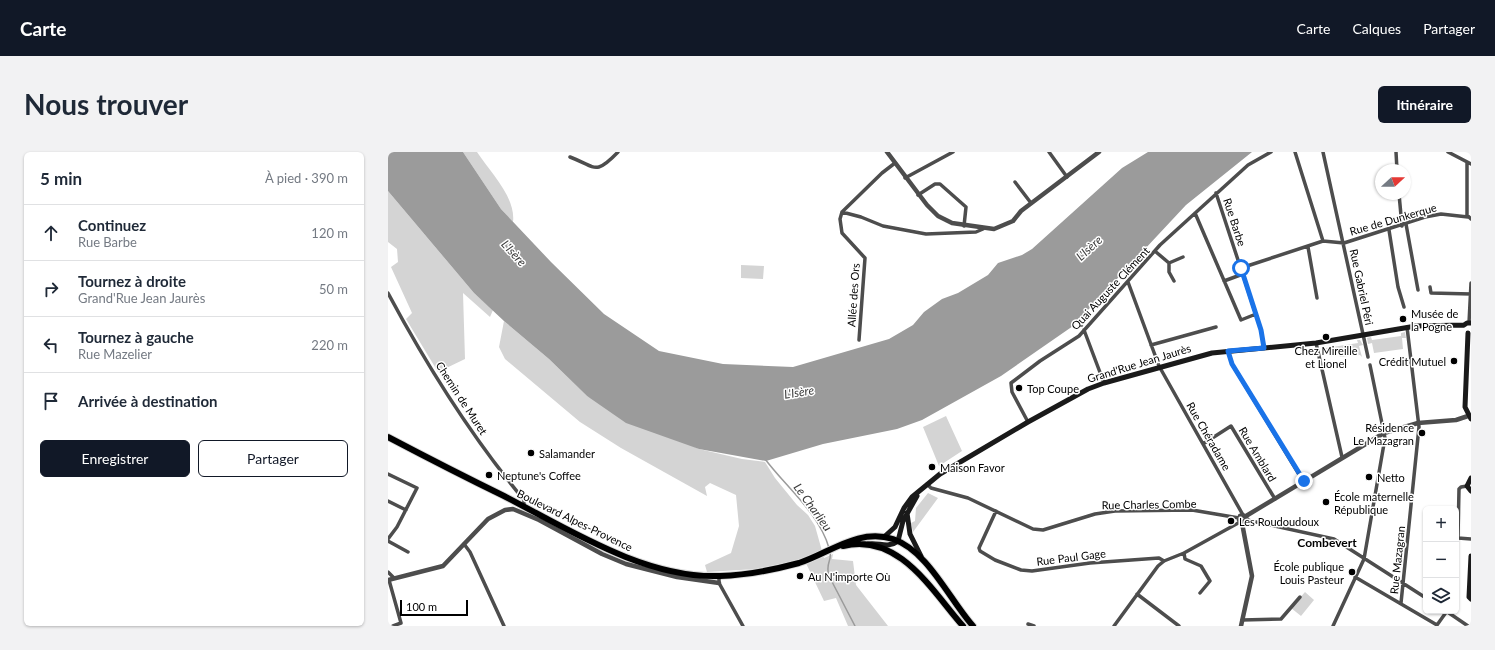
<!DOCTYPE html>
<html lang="fr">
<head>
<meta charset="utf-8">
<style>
  :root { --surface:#fff; --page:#f2f2f3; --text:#1f2937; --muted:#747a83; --line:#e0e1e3; --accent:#111827 }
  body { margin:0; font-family:Lato,sans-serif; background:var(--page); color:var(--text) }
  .controls { position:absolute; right:12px; bottom:12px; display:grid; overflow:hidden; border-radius:6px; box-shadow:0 1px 3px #0004 }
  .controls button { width:36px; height:36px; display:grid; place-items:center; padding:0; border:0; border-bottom:1px solid var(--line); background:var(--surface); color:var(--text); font:20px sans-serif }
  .compass { position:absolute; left:987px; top:12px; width:36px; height:36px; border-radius:50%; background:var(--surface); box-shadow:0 1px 3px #0004; rotate:69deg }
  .scale { position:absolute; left:12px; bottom:10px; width:68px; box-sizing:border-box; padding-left:4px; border:2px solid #000; border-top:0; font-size:11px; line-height:14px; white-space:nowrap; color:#000; -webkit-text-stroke:3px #fff; paint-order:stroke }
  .stop { position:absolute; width:12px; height:12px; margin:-9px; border:3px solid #1a73e8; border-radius:50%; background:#fff }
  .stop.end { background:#1a73e8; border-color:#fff; box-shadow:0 1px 4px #0008 }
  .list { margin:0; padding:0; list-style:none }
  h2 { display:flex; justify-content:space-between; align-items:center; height:52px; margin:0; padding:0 16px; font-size:17px }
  h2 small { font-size:13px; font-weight:400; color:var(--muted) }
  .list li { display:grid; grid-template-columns:26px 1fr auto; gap:12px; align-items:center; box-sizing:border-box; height:56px; padding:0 16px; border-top:1px solid var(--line) }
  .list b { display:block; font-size:15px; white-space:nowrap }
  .list p { margin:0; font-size:13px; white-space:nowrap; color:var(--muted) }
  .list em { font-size:13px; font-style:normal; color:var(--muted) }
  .actions { display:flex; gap:8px; padding:12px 16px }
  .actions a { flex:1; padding:9px 0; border:1px solid var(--accent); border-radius:6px; text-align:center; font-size:14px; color:var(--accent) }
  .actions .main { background:var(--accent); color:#fff }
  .icon { flex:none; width:22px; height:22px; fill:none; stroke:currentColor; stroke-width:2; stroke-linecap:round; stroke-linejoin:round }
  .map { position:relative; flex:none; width:1083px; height:474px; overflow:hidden; border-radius:6px }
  header { display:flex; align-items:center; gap:24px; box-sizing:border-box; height:56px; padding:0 20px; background:var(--accent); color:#fff }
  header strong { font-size:19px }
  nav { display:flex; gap:22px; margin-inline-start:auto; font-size:14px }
  .intro { display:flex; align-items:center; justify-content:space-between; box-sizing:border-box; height:96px; padding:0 24px }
  h1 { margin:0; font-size:28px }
  .button { padding:10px 18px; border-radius:6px; background:var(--accent); color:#fff; font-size:14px; font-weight:700 }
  main { display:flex; gap:24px; padding:0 24px }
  aside { flex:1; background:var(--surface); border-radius:6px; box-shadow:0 1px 3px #0004 }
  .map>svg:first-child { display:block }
  .green { fill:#d4d4d4 }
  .water { fill:#9b9b9b }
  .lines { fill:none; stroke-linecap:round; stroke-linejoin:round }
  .stream { stroke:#9b9b9b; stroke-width:1.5 }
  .primary-casing { stroke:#dbdbdb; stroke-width:8 }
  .minor { stroke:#4d4d4d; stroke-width:3.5 }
  .tertiary { stroke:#4d4d4d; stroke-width:4.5 }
  .secondary { stroke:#1a1a1a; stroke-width:5 }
  .primary { stroke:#000; stroke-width:6 }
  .route { stroke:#1a73e8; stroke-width:5 }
  .poi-dot { fill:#000; stroke:#fff; stroke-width:1.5 }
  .labels { text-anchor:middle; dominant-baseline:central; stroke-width:3; stroke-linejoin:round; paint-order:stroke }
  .street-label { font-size:11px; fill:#000; stroke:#fff }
  .poi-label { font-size:11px; fill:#000; stroke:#fff; text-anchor:start }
  .water-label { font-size:12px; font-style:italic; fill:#3c3c3c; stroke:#fff }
  .neighbourhood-label { font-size:12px; font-weight:bold; fill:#000; stroke:#fff }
</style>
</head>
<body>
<header>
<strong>Carte</strong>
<nav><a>Carte</a><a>Calques</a><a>Partager</a></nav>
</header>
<div class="intro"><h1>Nous trouver</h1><a class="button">Itinéraire</a></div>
<main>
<aside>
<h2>5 min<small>À pied · 390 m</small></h2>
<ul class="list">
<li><svg class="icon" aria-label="ahead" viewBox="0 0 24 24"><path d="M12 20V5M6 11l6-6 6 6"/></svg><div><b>Continuez</b><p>Rue Barbe</p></div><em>120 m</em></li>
<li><svg class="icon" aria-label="right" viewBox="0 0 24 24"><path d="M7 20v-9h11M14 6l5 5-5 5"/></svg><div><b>Tournez à droite</b><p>Grand'Rue Jean Jaurès</p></div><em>50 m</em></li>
<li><svg class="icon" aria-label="left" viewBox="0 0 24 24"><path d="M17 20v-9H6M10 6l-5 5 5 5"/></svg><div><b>Tournez à gauche</b><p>Rue Mazelier</p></div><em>220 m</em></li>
<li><svg class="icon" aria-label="arrive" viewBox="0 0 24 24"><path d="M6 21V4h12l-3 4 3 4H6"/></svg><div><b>Arrivée à destination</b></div></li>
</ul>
<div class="actions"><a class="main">Enregistrer</a><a>Partager</a></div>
</aside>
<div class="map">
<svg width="1083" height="474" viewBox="0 0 1083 474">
  <rect width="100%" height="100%" fill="#fff"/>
  <path class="green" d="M75 0H89C102 20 128 45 125 70L113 57Z
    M0 39 86 141 105 158 102 165 75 141 77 207 50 220 18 167 24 161 3 115 10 110 9 97 0 90Z
    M353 113 376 114 375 127 353 126Z
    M116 169 161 207 199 244 311 297 354 307 377 310 387 326 409 353 420 363 427 374 436 406 445 402 444 407 465 409 468 433 500 474H460L448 446 436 449 416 407 368 417 319 420 317 413 343 401 351 374 348 343 322 331 317 335 319 344 233 296 192 270 117 207 111 195Z
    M1017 180 1018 186H1014L1015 197 986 201 984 191 980 192 979 186 983 185 984 188 1013 184V181Z
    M969 188H972L975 193 971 194 974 205 972 203 952 205 950 197 938 201V193V196L970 191Z
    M558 264 574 299 551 314 535 275Z
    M540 341 550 346 525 380 523 371 527 369 528 356Z
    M917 440 926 448 913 464 903 456Z"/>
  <path class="water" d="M0 0H75L113 57 163 110 216 162 271 199 335 212 405 215 501 187 525 173 536 160 554 147 570 141 600 123 610 111 634 103 644 97 734 16 760 0H864L798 53 685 174 613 224 534 268 509 277 435 292 378 309 311 297 238 271 199 244 161 207 116 169 86 141 0 39Z"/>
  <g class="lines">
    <path class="stream" d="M377 307C398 335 431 361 441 396
      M442 400C444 410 437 411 441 424L467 474"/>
    <g class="primary-casing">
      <path id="primary" d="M0 285C38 305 77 325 116 344 180 377 257 427 332 424 359 423 385 418 411 411 442 401 470 376 505 387 540 399 561 447 585 474
        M455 394C511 380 544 439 575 474"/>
    </g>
    <path class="minor" d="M661 0 679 25
      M907 0 935 89
      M935 0 980 205
      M1008 0 1009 18
      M1060 0 1083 12
      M182 5C208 15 207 24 230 0
      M1079 10V63L1083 67
      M517 26 565 0
      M627 30 643 51
      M828 41 873 178 876 196
      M1011 42 1014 74
      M530 43 547 32H552L578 55 576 74
      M454 60 473 65 495 74 538 82 588 80 595 77
      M807 61 853 168 868 162
      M1018 72 1030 138
      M1001 78 1010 135 1016 155
      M920 95 929 146
      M768 100 781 111 795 105
      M781 111V120L786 129
      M853 116 935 89 956 91 1037 65 1053 62 1080 65
      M836 129 855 122
      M740 130 771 214 855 363
      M1042 135 1043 141 1083 142
      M0 141C39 214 83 284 136 348V355
      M1081 171 1083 131
      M696 178 716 231
      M471 188 477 106 454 81 452 67 454 60 494 21 507 11
      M928 191 954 305
      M763 193 828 175
      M840 199 844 212 915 329
      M640 270 624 240 623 231 652 209 691 184 772 93 860 13 883 0
      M815 292 843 274 887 347
      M0 322 29 336 9 375 0 387
      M539 332 543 336 580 346 645 377 655 378 707 362 727 359 804 358 851 366
      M1079 334 1073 335 1071 337 1070 386 1083 387
      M0 349 18 358
      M608 359 591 396 592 399 607 408 633 418 644 419 702 411 771 406 776 409
      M859 368 946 387 1038 446
      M0 389 20 400
      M76 392 82 400 116 474
      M796 401 797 407 813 414 822 429 812 441
      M0 420 6 426
      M331 424V431L355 474
      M967 425 1049 473 1059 459
      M1 428 13 471 5 474
      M749 442 791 474
      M1013 451 1031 275 1019 175
      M1058 459 1080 474
      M854 468 893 467 912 445
      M640 472 646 474
      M726 474 770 414 776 409 796 401 852 370
      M945 474 976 407 997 286 982 213"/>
    <path class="tertiary" d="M499 0 539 53 550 64 564 71 606 77 625 69 633 59 711 0
      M858 364 996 281 1030 271 1068 268 1080 264
      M0 428 55 414 100 367 117 358 125 357 151 368 214 402 238 412 289 425 331 431
      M853 474 864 424 854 371 851 368 852 364 855 363 859 367 854 371"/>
    <path class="secondary" d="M1076 173 1079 171H1083
      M1080 181 1077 255 1083 267
      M1083 326 1079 334 1083 339
      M519 361 522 382 533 404
      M496 385 507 375 516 356 524 345 552 322 640 270 700 237 716 231 824 201 928 191 1028 174 1076 173
      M480 392C491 390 500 397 510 389L515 369 529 344
      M1083 404 1081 445 1083 447"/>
    <use href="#primary" class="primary"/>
  </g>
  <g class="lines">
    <path class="route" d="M853 116 873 178 876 196 840 199 844 212 916 329"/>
  </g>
  <g class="poi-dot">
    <circle cx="1015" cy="167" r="4"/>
    <circle cx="938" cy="185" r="4"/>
    <circle cx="1066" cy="209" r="4"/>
    <circle cx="631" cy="236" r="4"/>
    <circle cx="1034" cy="281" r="4"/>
    <circle cx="143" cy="301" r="4"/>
    <circle cx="544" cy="315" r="4"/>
    <circle cx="101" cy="323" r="4"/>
    <circle cx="981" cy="325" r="4"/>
    <circle cx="938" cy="350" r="4"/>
    <circle cx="843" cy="369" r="4"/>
    <circle cx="964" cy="420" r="4"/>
    <circle cx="412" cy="424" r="4"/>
  </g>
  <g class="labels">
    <g class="street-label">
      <text transform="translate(1005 67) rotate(-16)">Rue de Dunkerque</text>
      <text transform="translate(847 70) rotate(72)">Rue Barbe</text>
      <text transform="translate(974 135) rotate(78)">Rue Gabriel Péri</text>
      <text transform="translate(722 136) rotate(-47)">Quai Auguste Clément</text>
      <text transform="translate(465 143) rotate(-86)">Allée des Ors</text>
      <text transform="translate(751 211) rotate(-17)">Grand'Rue Jean Jaurès</text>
      <text transform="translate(74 246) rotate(57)">Chemin de Muret</text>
      <text transform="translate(821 284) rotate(60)">Rue Chéradame</text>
      <text transform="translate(870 302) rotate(59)">Rue Amblard</text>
      <text transform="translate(761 352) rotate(-1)">Rue Charles Combe</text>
      <text transform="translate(187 368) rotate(26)">Boulevard Alpes-Provence</text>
      <text transform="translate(683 405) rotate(-7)">Rue Paul Gage</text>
      <text transform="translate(1009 408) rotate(-84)">Rue Mazagran</text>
    </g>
    <g class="poi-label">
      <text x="1023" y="161">Musée de<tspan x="1023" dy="13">la Pogne</tspan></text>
      <text x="938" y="198" text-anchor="middle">Chez Mireille<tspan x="938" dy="13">et Lionel</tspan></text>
      <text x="1058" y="209" text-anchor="end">Crédit Mutuel</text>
      <text x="639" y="236">Top Coupe</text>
      <text x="1026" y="275" text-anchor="end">Résidence<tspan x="1026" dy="13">Le Mazagran</tspan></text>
      <text x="151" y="301">Salamander</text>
      <text x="552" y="315">Maison Favor</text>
      <text x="109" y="323">Neptune's Coffee</text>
      <text x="989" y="325">Netto</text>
      <text x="946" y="344">École maternelle<tspan x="946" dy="13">République</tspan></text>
      <text x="851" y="369">Les Roudoudoux</text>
      <text x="956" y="414" text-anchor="end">École publique<tspan x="956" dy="13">Louis Pasteur</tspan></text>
      <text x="420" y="424">Au N'importe Où</text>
    </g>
    <g class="water-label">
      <text transform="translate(701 96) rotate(-43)">L'Isère</text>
      <text transform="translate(126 101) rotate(48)">L'Isère</text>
      <text transform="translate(411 240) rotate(-9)">L'Isère</text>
      <text transform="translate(425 355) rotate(54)">Le Charlieu</text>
    </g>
    <g class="neighbourhood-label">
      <text x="939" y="390">Combevert</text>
    </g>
  </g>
</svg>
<div class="controls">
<button>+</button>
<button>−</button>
<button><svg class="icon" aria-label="layers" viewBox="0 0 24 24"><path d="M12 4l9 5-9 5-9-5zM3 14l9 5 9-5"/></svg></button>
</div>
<svg class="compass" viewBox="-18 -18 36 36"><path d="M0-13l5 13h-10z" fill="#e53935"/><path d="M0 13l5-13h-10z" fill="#747a83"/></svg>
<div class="scale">100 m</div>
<div class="stop" style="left:853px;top:116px"></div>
<div class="stop end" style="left:916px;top:329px"></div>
</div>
</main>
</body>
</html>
